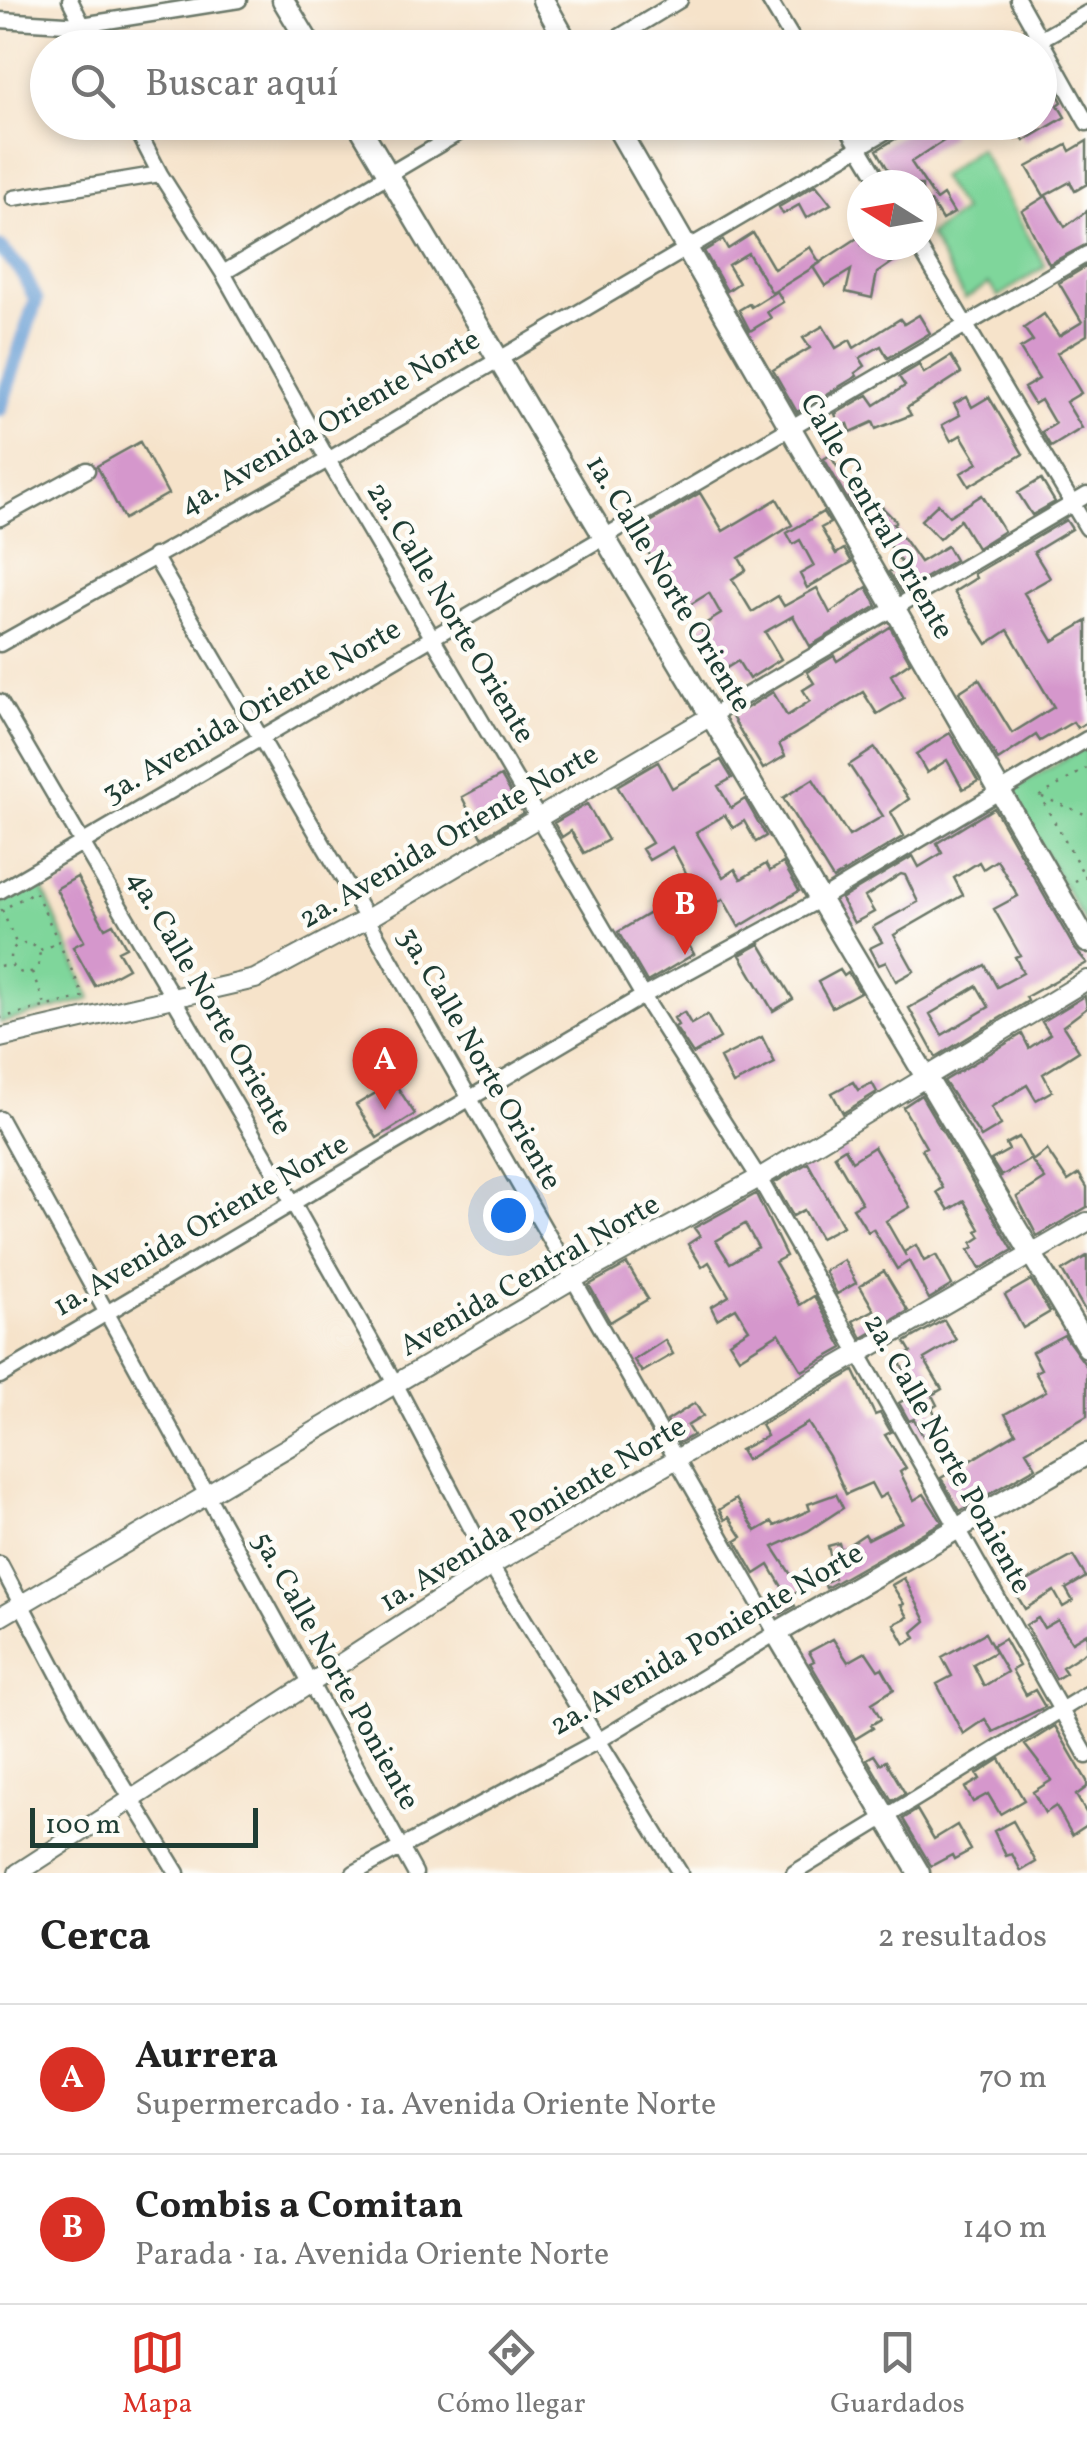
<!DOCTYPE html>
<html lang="es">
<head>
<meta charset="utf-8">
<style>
  :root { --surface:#fff; --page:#f2f2f2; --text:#222; --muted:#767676; --line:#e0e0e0; --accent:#d93025 }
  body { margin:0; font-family:Vollkorn,serif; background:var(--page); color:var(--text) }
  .compass { position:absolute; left:847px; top:170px; width:90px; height:90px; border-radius:50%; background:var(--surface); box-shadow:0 5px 15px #0003; rotate:281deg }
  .scale { position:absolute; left:30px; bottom:25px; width:228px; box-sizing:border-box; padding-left:10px; border:5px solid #1f3d34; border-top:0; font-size:28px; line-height:35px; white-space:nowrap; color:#1f3d34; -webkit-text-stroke:8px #fdfcf7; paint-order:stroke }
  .you { position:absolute; left:508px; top:1215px; width:35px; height:35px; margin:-25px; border:8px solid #fff; border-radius:50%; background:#1a73e8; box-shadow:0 0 0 15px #1a73e833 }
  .badge { display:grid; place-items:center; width:65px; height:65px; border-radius:50%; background:var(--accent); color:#fff; font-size:32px; font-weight:700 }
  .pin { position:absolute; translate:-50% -82px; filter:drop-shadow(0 2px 5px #0008) }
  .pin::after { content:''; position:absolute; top:52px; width:35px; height:30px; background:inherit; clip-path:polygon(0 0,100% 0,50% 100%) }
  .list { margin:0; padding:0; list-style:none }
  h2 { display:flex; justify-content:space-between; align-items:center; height:130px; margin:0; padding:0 40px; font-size:42px }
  h2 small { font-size:32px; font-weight:400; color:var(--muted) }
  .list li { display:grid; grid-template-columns:65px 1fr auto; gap:30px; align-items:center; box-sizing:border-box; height:150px; padding:0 40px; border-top:2px solid var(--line) }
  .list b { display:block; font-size:38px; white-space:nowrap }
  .list p { margin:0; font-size:32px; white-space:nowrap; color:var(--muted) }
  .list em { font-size:32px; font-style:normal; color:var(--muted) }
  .icon { flex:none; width:55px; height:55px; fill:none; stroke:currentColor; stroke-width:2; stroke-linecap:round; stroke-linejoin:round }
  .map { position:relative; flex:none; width:1087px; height:1873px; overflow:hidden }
  .search { position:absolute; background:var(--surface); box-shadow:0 5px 15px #0003; left:30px; right:30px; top:30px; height:110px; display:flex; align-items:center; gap:25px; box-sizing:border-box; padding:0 35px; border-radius:55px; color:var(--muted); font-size:38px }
  .sheet { height:430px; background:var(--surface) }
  nav { display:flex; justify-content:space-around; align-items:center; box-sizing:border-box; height:140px; border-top:2px solid var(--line); background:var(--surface); font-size:28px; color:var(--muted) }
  nav a { display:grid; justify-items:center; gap:5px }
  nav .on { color:var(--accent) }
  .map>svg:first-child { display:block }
  .green { fill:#7fd69b; stroke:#4f8a68; stroke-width:2.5 }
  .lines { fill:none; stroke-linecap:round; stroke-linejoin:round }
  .canal { stroke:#669dd4; stroke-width:15 }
  .building { fill:#d597cc; fill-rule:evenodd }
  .minor-casing { stroke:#6a7768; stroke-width:19 }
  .tertiary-casing { stroke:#6a7768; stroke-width:22 }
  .secondary-casing { stroke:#6a7768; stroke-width:25 }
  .path { stroke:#6a7768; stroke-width:2.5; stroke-dasharray:2.5 8; stroke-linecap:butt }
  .minor { stroke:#fff; stroke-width:14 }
  .tertiary { stroke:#fff; stroke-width:18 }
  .secondary { stroke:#fff; stroke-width:20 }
  .labels { text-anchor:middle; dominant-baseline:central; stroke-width:9; stroke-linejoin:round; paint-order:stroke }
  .street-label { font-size:30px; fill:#1f3d34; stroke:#fdfcf7 }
</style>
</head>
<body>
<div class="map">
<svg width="1087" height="1873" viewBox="0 0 1087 1873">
  <rect width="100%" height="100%" fill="#fdfcf7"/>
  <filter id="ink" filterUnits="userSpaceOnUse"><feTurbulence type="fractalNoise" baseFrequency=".01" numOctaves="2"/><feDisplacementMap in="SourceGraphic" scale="20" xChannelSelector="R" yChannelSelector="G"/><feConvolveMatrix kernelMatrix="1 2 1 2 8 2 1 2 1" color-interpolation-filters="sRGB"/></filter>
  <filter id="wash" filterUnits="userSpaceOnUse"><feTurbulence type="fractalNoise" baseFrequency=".0048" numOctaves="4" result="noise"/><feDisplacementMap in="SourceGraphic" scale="40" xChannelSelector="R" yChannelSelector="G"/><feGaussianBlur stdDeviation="2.25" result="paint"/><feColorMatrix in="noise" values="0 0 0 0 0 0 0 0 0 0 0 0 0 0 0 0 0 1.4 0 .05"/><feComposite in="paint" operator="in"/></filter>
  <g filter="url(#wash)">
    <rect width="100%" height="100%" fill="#f6e3ca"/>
    <path class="green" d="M979 148 1045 266 998 297 989 284 965 299 929 235 963 211 940 177Z
      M1087 746V926L1009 792Z
      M39 880 91 999 0 1023V902Z"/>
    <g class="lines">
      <path class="canal" d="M0 248 21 270 36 300 0 409"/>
    </g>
    <g id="blocks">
      <path class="building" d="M1040 73 1052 94 1056 91 1062 102 1058 105 1065 117 1024 141 1017 129 1028 122H1040Z
        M913 122H943L951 136 911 162 936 200 943 195 954 213 942 220 931 202 922 208V185H897L877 150 908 131Z
        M1087 141V184L1075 191 1070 182 1044 196 1027 167 1067 145 1070 151Z
        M816 185 831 204 806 218 799 205 783 214 779 207Z
        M1046 196 1065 227 1087 211V244L1049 264 1022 211Z
        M753 233 774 269 810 247 820 263 772 293 748 253 728 265 739 283 727 291 704 251 723 240 728 249Z
        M862 235V245H908L909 251 877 273 872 298 846 292 851 270 825 286 813 267Z
        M1087 266V335L1057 353 1081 393 1066 402 1082 428 1051 447 1042 432 1055 424 1041 400 1034 404 1024 388 1039 379 1020 349 1033 341 1024 328 1044 314 1059 336 1082 322 1059 283Z
        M777 291 783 302 767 312 771 318 750 331 739 310 749 304 751 307Z
        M919 315 930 333 888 358 881 346 860 358 865 366 855 373 857 376 797 412 773 370 810 348 803 338 823 326 836 348 850 340 854 348 900 319 904 324Z
        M951 356 961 373 907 408 911 415 876 429 873 422 851 432 848 424 841 427 835 414 868 395 875 405 905 386 899 377 919 365 924 373Z
        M967 397 972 407 989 397 1023 454 969 486 961 473 978 463 961 435 951 441 942 425 960 415 954 404Z
        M140 442 168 494 124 519 97 466Z
        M830 455 867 515 882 507 896 521 893 524 920 562 947 546 955 560 901 592 889 572 902 564 885 538 888 536 868 517 861 523 824 459Z
        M1041 479 1055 502 1032 515 1018 493Z
        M700 493 723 531 777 499 792 525 739 558 746 570 732 579 752 612 778 596 784 606 817 588 830 613 867 587 877 606 810 646 793 616 765 632 781 659 749 679 738 661 725 669 700 627 721 614 709 593 683 609 635 531Z
        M982 495 1004 531 977 548 960 520 939 539 921 520 938 504 949 516Z
        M823 512 830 523 821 528 836 554 844 549 852 562 807 588 800 574 814 566 800 540 793 544 787 533Z
        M1066 520 1072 529 1034 552 1050 578 1024 593 1053 641 1087 621V722L1077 728 1073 722 1040 741 1036 735 998 760 959 692 979 679 1012 733 1054 707 1008 630 987 644 954 592 976 578 974 574Z
        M890 627 910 662 891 675 904 698 877 714 863 692 779 744 785 756 763 769 732 717 773 692 787 716 810 701 803 690 814 683 807 672 834 656 837 661Z
        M950 733 978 781 963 789 947 760 927 773 916 754Z
        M875 748 909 799 891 812 904 836 833 879 783 798 813 779 849 836 883 816 849 765Z
        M721 760 732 778 718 786 731 808 745 799 766 836 756 842 744 821 733 828 725 815 696 832 723 877 735 869 741 879 766 864 770 871 783 863 799 891 739 927 723 899 706 910 672 847 649 860 642 849 652 843 617 786 658 762 672 788Z
        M501 776 523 813 482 837 462 797Z
        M587 804 608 840 584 853 571 831 562 837 554 823Z
        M994 808 1075 949 1087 963 1026 997 1028 1001 936 1057 909 1008 985 965 997 987 1023 973 1015 957 1020 955 994 909 1018 896 997 860 983 869 979 862 954 878 963 895 894 935 914 971 896 981 886 962 879 965 870 948 882 942 873 927 918 902 905 875 901 874 865 897 874 912 854 923 841 899 913 856 919 867 942 853 937 843ZM977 986 989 1007 942 1035 930 1014Z
        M77 877 105 928 113 924 126 947 118 951 128 968 95 986 73 947 84 941 56 889Z
        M665 904 694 954 647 982 618 932Z
        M760 944 793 999 773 1011 740 955Z
        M840 970 844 976 848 973 860 992 832 1007 818 982Z
        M1085 996 1087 1008 1063 1026 1079 1051 1043 1074 1052 1091 1036 1100 1027 1085 991 1107 1001 1125 981 1137 944 1081 1022 1034 1029 1048 1050 1034 1042 1022Z
        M684 1012 691 1024 707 1015 720 1038 693 1054 675 1027 678 1025 674 1018Z
        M762 1037 775 1063 733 1084 720 1058Z
        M394 1082 415 1114 377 1138 356 1105Z
        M853 1082 858 1090 872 1083 877 1092 843 1113 832 1093Z
        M921 1095 1013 1250 980 1269 969 1250 974 1247 972 1243 981 1237 977 1231 980 1229 964 1201 949 1210 937 1192 943 1188 922 1149 926 1147 903 1107Z
        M1019 1137 1031 1159 1001 1176 991 1160 1009 1150 1006 1144Z
        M874 1147 910 1207 886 1221 906 1256 904 1252 916 1245 924 1261 936 1255 952 1285 929 1299 909 1261 897 1269 873 1229 868 1232 853 1208 862 1203 834 1155 845 1148 852 1161Z
        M1047 1150 1068 1181 1079 1174 1087 1187V1207L1037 1236 1017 1197 1045 1179 1032 1161Z
        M808 1163 843 1226 820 1238 804 1210 793 1216 774 1183Z
        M756 1194 786 1256 775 1262 800 1305 814 1296 843 1348 802 1371 779 1333 739 1358 729 1342 749 1329 736 1308 717 1319 711 1307 729 1296 709 1262 702 1267 688 1244 700 1236 694 1228ZM745 1224 758 1247 730 1263 716 1241Z
        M1087 1256V1314L1062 1271Z
        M844 1260 856 1283 837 1294 825 1271Z
        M627 1264 648 1299 610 1322 589 1285Z
        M884 1271 908 1311 862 1338 853 1321 874 1310 860 1286Z
        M1031 1280 1050 1312 1023 1328 1005 1295Z
        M944 1320 956 1340 924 1359 942 1389 932 1395 937 1405 932 1408 941 1426 923 1436 914 1419 909 1421 899 1403 917 1392 898 1359 911 1352 905 1342Z
        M1064 1335 1087 1367V1416L1026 1451 1036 1467 960 1511 941 1478 1016 1433 1005 1414 1046 1391 1035 1372 1041 1369 1032 1352Z
        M665 1340 673 1354 642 1372 634 1360Z
        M854 1371 875 1415 880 1413 891 1432 885 1435 906 1468 900 1472 914 1500 924 1494 942 1522 826 1588 824 1583 834 1578 829 1569 833 1567 828 1546 839 1543 841 1550 865 1534 868 1539 902 1522 886 1494 879 1498 871 1483 846 1494 829 1456 808 1423 746 1460 740 1450 767 1436 761 1425Z
        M695 1403 703 1416 687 1426 693 1435 679 1443 667 1421Z
        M836 1494 843 1508 808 1531 773 1547 801 1590 789 1597 795 1606 781 1614 774 1596 784 1590 769 1565 755 1574 736 1541 742 1537 729 1517 725 1520 719 1510 736 1499 756 1531 772 1522 775 1526 810 1510 808 1504Z
        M1073 1556 1086 1577 1066 1589 1073 1601 1063 1607 1054 1591 1025 1609 1013 1589Z
        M904 1578 926 1621 913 1632 916 1638 905 1644 894 1624 908 1617 901 1605 904 1604 892 1585Z
        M1038 1618 1044 1628 1058 1620 1072 1642 1087 1633V1651L1062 1667 1066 1673 1056 1679 1026 1625Z
        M985 1633 992 1646 1004 1639 1019 1666 1012 1670 1026 1695 1035 1690 1045 1707 993 1732 985 1719 963 1734 937 1684 952 1676 942 1657ZM992 1646 1007 1672 984 1686 973 1664 995 1652Z
        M833 1639 848 1662 866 1652 878 1670 882 1668 894 1689 872 1703 881 1719 871 1725 873 1728 855 1739 810 1663 814 1661 809 1652Z
        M1055 1726 1087 1781V1787L1076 1795 1087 1814V1825L1072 1835 1056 1806 1045 1813 1033 1792 1052 1780 1025 1745Z
        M874 1755 880 1764 886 1761 905 1793 892 1801 867 1759Z
        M1000 1759 1024 1800 1000 1814 988 1794 973 1802 965 1788 980 1779 977 1774Z
        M917 1810 934 1839 957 1825 971 1850 954 1859 952 1855 931 1866 903 1819Z
        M1013 1821 1036 1862 1021 1871 1012 1854 1006 1856 994 1831Z"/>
    </g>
  </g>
  <g filter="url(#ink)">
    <use href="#blocks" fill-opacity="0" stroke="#6a7768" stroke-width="2.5"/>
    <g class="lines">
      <g class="minor-casing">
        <path id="minor" d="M70 0 94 48
          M769 0 798 48
          M1018 0 1087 123
          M0 20 82 25 239 0
          M601 48 680 0
          M1025 48 1087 13
          M133 122 160 174 223 273 328 460 643 996 759 1178 1087 1756
          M844 122 882 185
          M14 198 160 174
          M918 245 1087 528
          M223 273 477 122
          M0 518 87 470
          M154 556 367 919 776 1633 598 1741 354 1873
          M0 644 328 460 902 122
          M0 702 293 1203 396 1385 491 1566 680 1873
          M711 716 1087 495
          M0 891 1087 254
          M0 1119 415 1873
          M0 1376 643 996 821 899 1087 739
          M0 1564 77 1710 177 1873
          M794 1873 1087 1694"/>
      </g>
      <g class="tertiary-casing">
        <path id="tertiary" d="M0 1038 255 979 367 919 711 716
          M0 1617 573 1279 759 1178 1087 980
          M18 1873 491 1566 1087 1222"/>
      </g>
      <g class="secondary-casing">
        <path id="secondary" d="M283 0 312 48
          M543 0 570 48
          M357 122 1087 1347
          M614 122 1087 942
          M919 1873 776 1633 1087 1454"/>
      </g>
      <path class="path" d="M1087 768 1040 796 1087 880
        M1042 797 1087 815
        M1075 881 1087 875
        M2 910 16 943
        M0 911 35 891 84 997 0 1018
        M10 958a15 15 0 1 1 30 0a15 15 0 1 1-30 0Z
        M40 950 56 944
        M0 966 9 963
        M32 972 45 1005"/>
      <use href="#minor" class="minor"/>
      <use href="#tertiary" class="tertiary"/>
      <use href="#secondary" class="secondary"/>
    </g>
  </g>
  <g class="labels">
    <g class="street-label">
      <text transform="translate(330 423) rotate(-30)">4a. Avenida Oriente Norte</text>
      <text transform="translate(876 517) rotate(60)">Calle Central Oriente</text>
      <text transform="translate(668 584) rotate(59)">1a. Calle Norte Oriente</text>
      <text transform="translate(450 613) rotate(59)">2a. Calle Norte Oriente</text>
      <text transform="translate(252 712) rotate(-30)">3a. Avenida Oriente Norte</text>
      <text transform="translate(449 837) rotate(-30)">2a. Avenida Oriente Norte</text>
      <text transform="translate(209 1003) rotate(60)">4a. Calle Norte Oriente</text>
      <text transform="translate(479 1059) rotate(60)">3a. Calle Norte Oriente</text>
      <text transform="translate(201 1226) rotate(-30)">1a. Avenida Oriente Norte</text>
      <text transform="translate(530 1276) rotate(-30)">Avenida Central Norte</text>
      <text transform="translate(947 1454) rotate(61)">2a. Calle Norte Poniente</text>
      <text transform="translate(533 1515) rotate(-31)">1a. Avenida Poniente Norte</text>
      <text transform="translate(707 1640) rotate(-30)">2a. Avenida Poniente Norte</text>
      <text transform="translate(335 1671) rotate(61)">5a. Calle Norte Poniente</text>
    </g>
  </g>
</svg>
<svg class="compass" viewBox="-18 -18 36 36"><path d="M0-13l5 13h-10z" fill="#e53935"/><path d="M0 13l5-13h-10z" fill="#767676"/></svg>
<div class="scale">100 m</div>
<div class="you"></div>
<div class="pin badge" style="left:385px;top:1110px">A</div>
<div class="pin badge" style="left:685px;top:955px">B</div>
<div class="search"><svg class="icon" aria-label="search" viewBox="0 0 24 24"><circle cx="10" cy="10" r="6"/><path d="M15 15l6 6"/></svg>Buscar aquí</div>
</div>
<section class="sheet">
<h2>Cerca<small>2 resultados</small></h2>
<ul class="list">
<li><span class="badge">A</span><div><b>Aurrera</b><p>Supermercado · 1a. Avenida Oriente Norte</p></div><em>70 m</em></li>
<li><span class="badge">B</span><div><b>Combis a Comitan</b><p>Parada · 1a. Avenida Oriente Norte</p></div><em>140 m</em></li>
</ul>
</section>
<nav>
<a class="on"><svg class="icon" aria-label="map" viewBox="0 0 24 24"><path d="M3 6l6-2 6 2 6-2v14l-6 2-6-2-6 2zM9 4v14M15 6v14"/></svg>Mapa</a>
<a><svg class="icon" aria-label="directions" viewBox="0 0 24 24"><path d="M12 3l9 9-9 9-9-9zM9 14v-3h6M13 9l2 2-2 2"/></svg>Cómo llegar</a>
<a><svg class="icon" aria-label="saved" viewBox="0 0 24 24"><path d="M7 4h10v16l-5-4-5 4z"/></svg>Guardados</a>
</nav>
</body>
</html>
